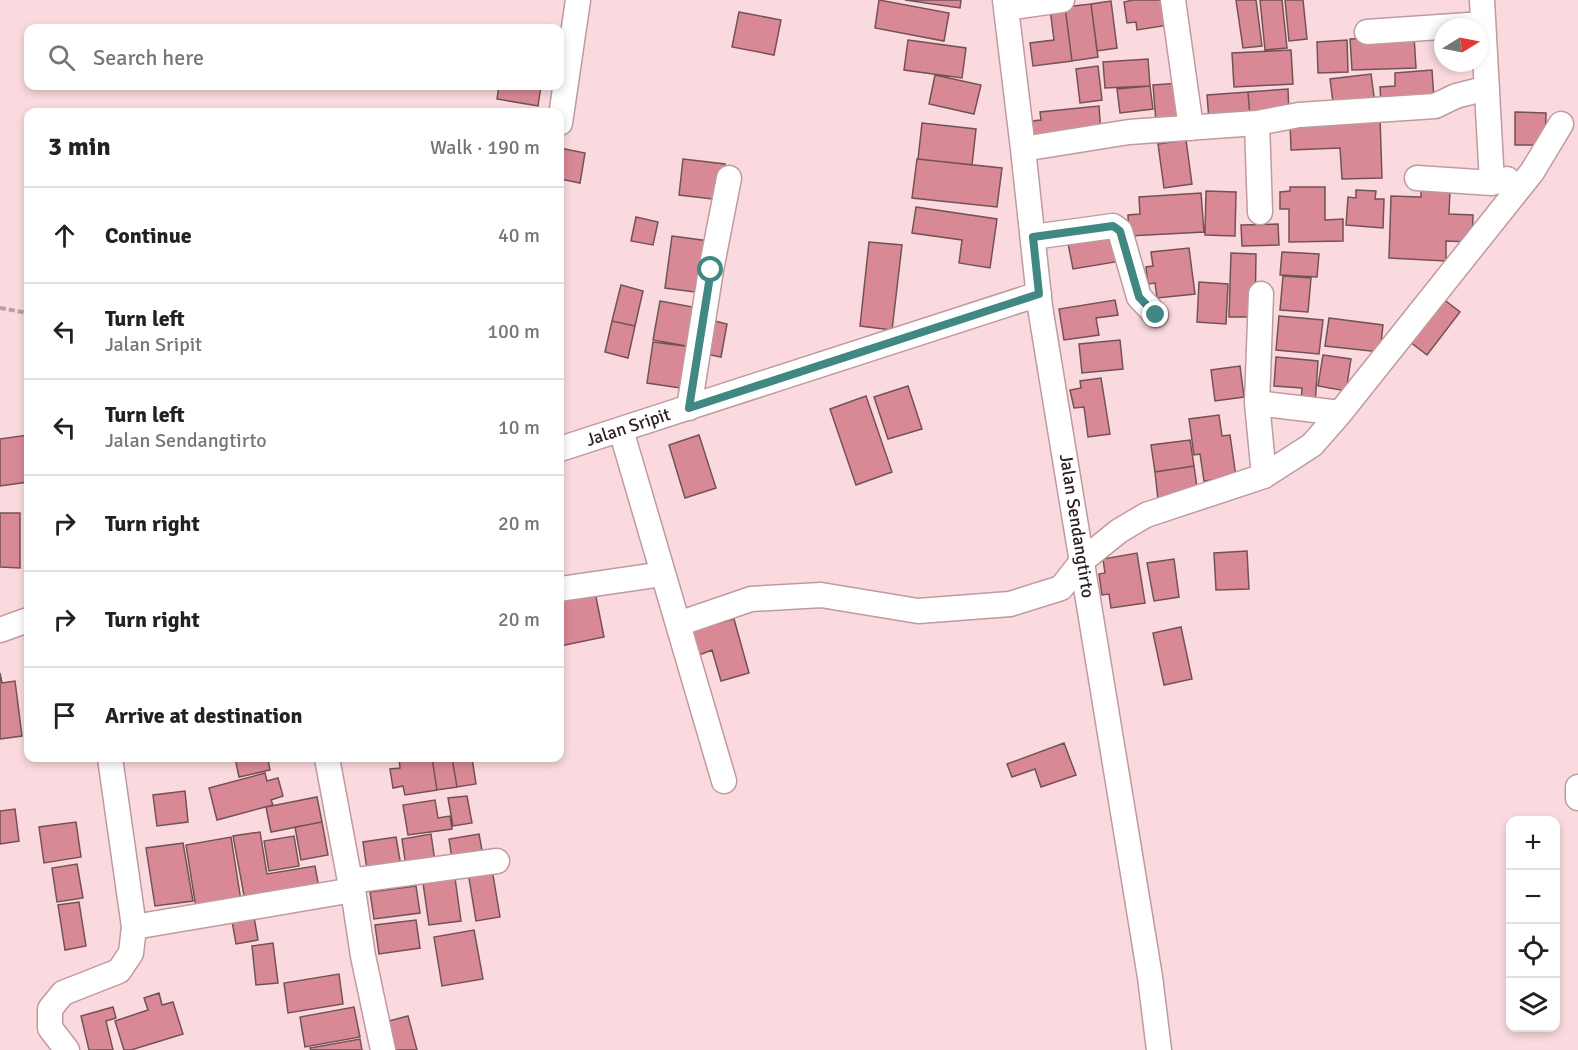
<!DOCTYPE html>
<html lang="en">
<head>
<meta charset="utf-8">
<style>
  :root { --surface:#fff; --page:#f2f2f2; --text:#222; --muted:#767676; --line:#e0e0e0 }
  body { margin:0; font-family:Signika,sans-serif; background:var(--page); color:var(--text) }
  .controls { position:absolute; right:18px; bottom:18px; display:grid; overflow:hidden; border-radius:12px; box-shadow:0 3px 9px #0003 }
  .controls button { width:54px; height:54px; display:grid; place-items:center; padding:0; border:0; border-bottom:2px solid var(--line); background:var(--surface); color:var(--text); font:30px sans-serif }
  .compass { position:absolute; left:1434px; top:18px; width:54px; height:54px; border-radius:50%; background:var(--surface); box-shadow:0 3px 9px #0003; rotate:80deg }
  .stop { position:absolute; width:18px; height:18px; margin:-14px; border:4px solid #408883; border-radius:50%; background:#fff }
  .stop.end { background:#408883; border-color:#fff; box-shadow:0 2px 6px #0008 }
  .list { margin:0; padding:0; list-style:none }
  h2 { display:flex; justify-content:space-between; align-items:center; height:78px; margin:0; padding:0 24px; font-size:26px }
  h2 small { font-size:20px; font-weight:400; color:var(--muted) }
  .list li { display:grid; grid-template-columns:39px 1fr auto; gap:18px; align-items:center; box-sizing:border-box; height:96px; padding:0 24px; border-top:2px solid var(--line) }
  .list b { display:block; font-size:22px; white-space:nowrap }
  .list p { margin:0; font-size:20px; white-space:nowrap; color:var(--muted) }
  .list em { font-size:20px; font-style:normal; color:var(--muted) }
  .icon { flex:none; width:33px; height:33px; fill:none; stroke:currentColor; stroke-width:2; stroke-linecap:round; stroke-linejoin:round }
  .map { position:relative; flex:none; width:1578px; height:1050px; overflow:hidden }
  .search { position:absolute; background:var(--surface); box-shadow:0 3px 9px #0003; left:24px; top:24px; width:540px; height:66px; display:flex; align-items:center; gap:15px; box-sizing:border-box; padding:0 21px; border-radius:12px; color:var(--muted); font-size:22px }
  .panel { position:absolute; background:var(--surface); box-shadow:0 3px 9px #0003; left:24px; top:108px; width:540px; height:654px; border-radius:12px }
  .map>svg:first-child { display:block }
  .building { fill:#d98996; stroke:#735256; stroke-width:1.5 }
  .lines { fill:none; stroke-linecap:round; stroke-linejoin:round }
  .street-casing { stroke:#c09a9f; stroke-width:27 }
  .path { stroke:#baa0a3; stroke-width:4; stroke-dasharray:6 3; stroke-linecap:butt }
  .street { stroke:#fff; stroke-width:24 }
  .route { stroke:#408883; stroke-width:8 }
  .labels { text-anchor:middle; dominant-baseline:central; stroke-width:4.5; stroke-linejoin:round; paint-order:stroke }
  .street-label { font-size:18px; fill:#2f2123; stroke:#fff }
</style>
</head>
<body>
<div class="map">
<svg width="1578" height="1050" viewBox="0 0 1578 1050">
  <rect width="100%" height="100%" fill="#fadade"/>
  <path class="building" d="M879 0 949 13 944 41 875 28Z
    M905 0H961L960 8Z
    M1165 0 1169 25 1137 30 1136 22 1127 23 1124 2 1133 0Z
    M1236 0H1256L1262 46 1243 48Z
    M1260 0H1282L1287 48 1265 50Z
    M1285 0H1303L1307 39 1289 41Z
    M1111 1 1117 48 1097 51 1091 4Z
    M1091 4 1098 57 1072 61 1065 7Z
    M1065 7 1072 61 1033 66 1030 43 1054 40 1050 9Z
    M739 12 781 20 774 55 732 47Z
    M1414 36 1416 68 1352 70 1350 39Z
    M908 40 966 48 962 78 904 70Z
    M1347 40 1348 72 1318 73 1317 42Z
    M1291 50 1293 84 1234 87 1232 53Z
    M1148 59 1150 86 1105 88 1103 62Z
    M1098 66 1102 100 1080 103 1076 69Z
    M1432 70 1434 100 1381 104 1380 87 1395 86V73Z
    M1371 74 1375 104 1334 110 1330 79Z
    M935 75 981 85 974 114 929 104Z
    M1181 83 1184 120 1156 122 1153 85Z
    M499 86H541L538 106 497 99Z
    M1150 86 1153 109 1120 113 1117 89Z
    M1288 89 1289 114 1250 117 1248 92Z
    M1248 92 1250 117 1209 120 1207 95Z
    M1099 106 1101 134 1033 140 1032 121 1041 120 1040 112Z
    M1515 112 1546 113 1545 145H1515Z
    M1380 117 1382 178 1342 179 1340 148 1291 150 1290 121Z
    M922 123 976 129 972 165 918 159Z
    M1186 140 1192 184 1164 188 1158 144Z
    M560 148 585 153 580 183 560 179Z
    M683 159 725 164 721 200 679 195Z
    M917 159 1002 168 997 207 912 198Z
    M1290 187H1325V220L1343 219V241L1289 242V209H1280V192L1290 191Z
    M1421 187 1450 189 1449 214 1473 215 1472 242 1446 241V261L1389 258 1391 196 1421 197Z
    M1356 190 1376 191 1375 199H1384L1383 228 1346 225 1348 197 1356 198Z
    M1206 191 1236 192 1235 236 1205 235Z
    M1201 193 1204 232 1129 236 1128 215 1140 214 1139 197Z
    M916 207 997 219 990 268 959 263 962 240 912 233Z
    M636 217 658 222 653 245 631 241Z
    M1278 224 1279 245 1242 246 1241 225Z
    M1116 230 1121 261 1073 269 1067 238Z
    M672 236 709 241 702 293 665 288Z
    M869 242 902 245 892 330 860 326Z
    M1189 248 1195 294 1157 298 1155 283 1148 284 1146 267 1153 266 1151 252Z
    M1282 252 1319 254 1317 277 1280 275Z
    M1231 253 1256 254 1255 317H1229Z
    M1283 276 1311 278 1308 312 1280 310Z
    M1199 282 1228 284 1226 324 1197 322Z
    M621 285 643 291 635 326 612 321Z
    M1438 295 1460 312 1427 355 1405 338Z
    M1115 300 1118 315 1096 318 1099 335 1064 340 1059 309Z
    M660 301 698 308 692 347 653 340Z
    M1279 316 1323 320 1319 354 1276 350Z
    M1329 318 1383 325 1380 352 1325 346Z
    M707 319 727 324 721 357 701 353Z
    M612 321 635 326 628 358 605 352Z
    M1120 340 1123 369 1082 373 1079 344Z
    M653 342 692 347 687 389 647 383Z
    M1323 355 1351 359 1346 391 1318 386Z
    M1276 357 1318 361 1315 405 1301 404 1302 388 1274 386Z
    M1240 366 1244 397 1215 401 1211 370Z
    M1101 378 1110 434 1088 437 1084 407 1074 408 1070 390 1081 388 1080 381Z
    M908 386 922 429 888 439 874 397Z
    M866 396 892 472 856 485 830 409Z
    M1219 415 1222 436 1230 435 1236 477 1204 481 1200 454 1194 455 1189 419Z
    M28 435V482L0 486V439Z
    M699 435 716 488 685 498 669 445Z
    M1190 440 1194 466 1155 472 1151 445Z
    M1194 466 1198 495 1158 500 1155 472Z
    M0 513H20V568L0 567Z
    M1247 551 1249 589 1216 590 1214 553Z
    M1137 553 1145 603 1111 608 1109 594 1102 595 1099 574 1105 573 1103 559Z
    M1174 559 1179 597 1154 601 1147 563Z
    M595 592 604 637 560 646V599Z
    M734 619 749 673 721 681 712 650 699 655 692 631Z
    M1181 627 1192 679 1164 685 1153 633Z
    M0 673 2 683 15 681 22 736 0 739Z
    M1064 743 1076 775 1041 787 1035 769 1012 777 1007 764Z
    M235 758H282L268 760 270 770 239 777Z
    M411 758H432L437 790 405 795 403 786 393 788 390 769 400 768 399 759Z
    M432 758H452L457 787 437 790Z
    M452 758H472L476 784 457 787Z
    M265 773 267 781 278 778 283 796 271 800 273 805 217 820 209 788Z
    M185 791 188 822 157 826 153 795Z
    M467 796 472 823 453 826 448 798Z
    M317 797 322 822 271 832 266 807Z
    M435 800 438 818 450 816 452 829 408 835 403 805Z
    M15 809 19 841 0 844V811Z
    M76 822 81 857 44 863 39 827Z
    M322 822 328 855 301 860 295 827Z
    M260 832 267 874 315 866 320 894 246 906 233 836Z
    M431 834 435 862 406 867 402 839Z
    M479 834 484 861 453 866 449 839Z
    M294 836 299 866 269 871 264 841Z
    M231 837 242 907 197 914 186 845Z
    M396 837 401 866 367 870 363 842Z
    M183 843 193 901 155 906 146 848Z
    M77 864 83 898 57 902 52 868Z
    M492 869 500 917 476 921 468 872Z
    M455 878 461 921 429 925 423 883Z
    M416 886 420 913 374 919 370 892Z
    M79 902 86 946 65 950 58 905Z
    M254 917 258 940 236 944 232 921Z
    M416 920 420 948 379 954 375 925Z
    M474 930 483 979 442 986 434 937Z
    M273 943 278 983 256 985 252 946Z
    M339 974 343 1004 288 1013 284 983Z
    M159 993 162 1005 173 1002 183 1034 131 1050H124L115 1021 148 1010 144 998Z
    M113 1007 116 1018 106 1021 113 1050H89L81 1016Z
    M354 1007 360 1037 305 1047 300 1017Z
    M408 1016 417 1050H388L381 1023Z
    M360 1039 362 1050H311L310 1048Z"/>
  <g class="lines">
    <g class="street-casing">
      <path id="street" d="M1005 0 1023 149 1040 307 1150 977 1159 1050
        M1173 0 1191 128
        M1482 0 1492 183
        M1006 8 1062 0
        M1367 32 1483 24
        M560 123 578 0
        M1257 123 1299 115 1435 106 1456 96 1487 88
        M1023 149 1129 132 1257 123 1260 212
        M1417 178 1492 183 1507 179
        M1033 237 1113 226 1120 231 1139 297 1156 315
        M1257 403 1340 413
        M689 408 711 270 729 178
        M621 430 724 781
        M560 449 1039 294
        M1264 476 1312 445 1340 413 1532 172 1561 124
        M560 589 663 574
        M678 624 751 599 821 595 918 611 1010 604 1061 588 1083 560 1119 531 1146 515 1264 476 1257 403 1261 294
        M0 630 28 620
        M327 758 350 881 353 890 363 956 383 1050
        M1578 787V798
        M350 881 497 861
        M134 927 353 890
        M67 1050 50 1028V1009L63 993 119 971 131 953 134 927 110 758"/>
    </g>
    <path class="path" d="M0 308 28 313"/>
    <use href="#street" class="street"/>
  </g>
  <g class="lines">
    <path class="route" d="M711 270 689 408 1039 294 1033 237 1113 226 1120 231 1139 297 1156 315"/>
  </g>
  <g class="labels">
    <g class="street-label">
      <text transform="translate(628 427) rotate(-18)">Jalan Sripit</text>
      <text transform="translate(1077 526) rotate(81)">Jalan Sendangtirto</text>
    </g>
  </g>
</svg>
<div class="controls">
<button>+</button>
<button>−</button>
<button><svg class="icon" aria-label="locate" viewBox="0 0 24 24"><circle cx="12" cy="12" r="6"/><path d="M12 2v4M12 18v4M2 12h4M18 12h4"/></svg></button>
<button><svg class="icon" aria-label="layers" viewBox="0 0 24 24"><path d="M12 4l9 5-9 5-9-5zM3 14l9 5 9-5"/></svg></button>
</div>
<svg class="compass" viewBox="-18 -18 36 36"><path d="M0-13l5 13h-10z" fill="#e53935"/><path d="M0 13l5-13h-10z" fill="#767676"/></svg>
<div class="stop" style="left:711px;top:270px"></div>
<div class="stop end" style="left:1156px;top:315px"></div>
<div class="search"><svg class="icon" aria-label="search" viewBox="0 0 24 24"><circle cx="10" cy="10" r="6"/><path d="M15 15l6 6"/></svg>Search here</div>
<section class="panel">
<h2>3 min<small>Walk · 190 m</small></h2>
<ul class="list">
<li><svg class="icon" aria-label="ahead" viewBox="0 0 24 24"><path d="M12 20V5M6 11l6-6 6 6"/></svg><div><b>Continue</b></div><em>40 m</em></li>
<li><svg class="icon" aria-label="left" viewBox="0 0 24 24"><path d="M17 20v-9H6M10 6l-5 5 5 5"/></svg><div><b>Turn left</b><p>Jalan Sripit</p></div><em>100 m</em></li>
<li><svg class="icon" aria-label="left" viewBox="0 0 24 24"><path d="M17 20v-9H6M10 6l-5 5 5 5"/></svg><div><b>Turn left</b><p>Jalan Sendangtirto</p></div><em>10 m</em></li>
<li><svg class="icon" aria-label="right" viewBox="0 0 24 24"><path d="M7 20v-9h11M14 6l5 5-5 5"/></svg><div><b>Turn right</b></div><em>20 m</em></li>
<li><svg class="icon" aria-label="right" viewBox="0 0 24 24"><path d="M7 20v-9h11M14 6l5 5-5 5"/></svg><div><b>Turn right</b></div><em>20 m</em></li>
<li><svg class="icon" aria-label="arrive" viewBox="0 0 24 24"><path d="M6 21V4h12l-3 4 3 4H6"/></svg><div><b>Arrive at destination</b></div></li>
</ul>
</section>
</div>
</body>
</html>
